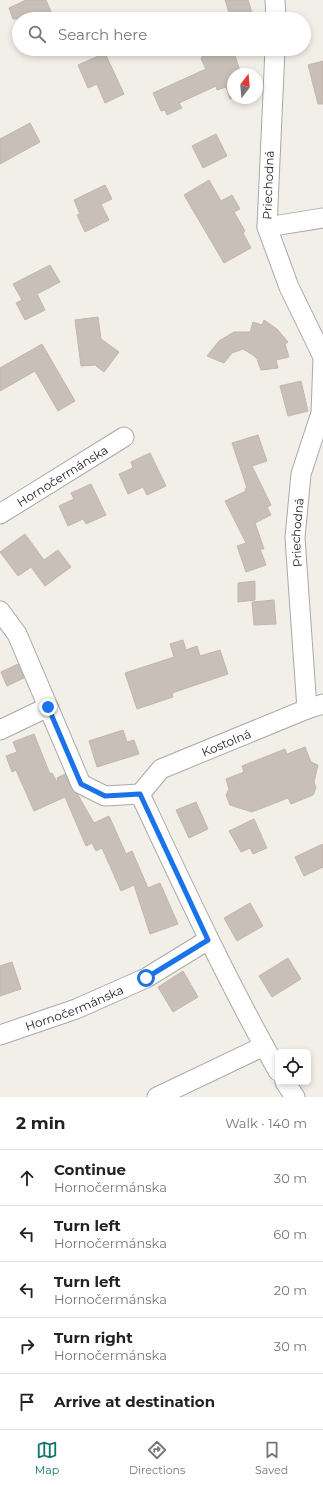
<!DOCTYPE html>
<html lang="en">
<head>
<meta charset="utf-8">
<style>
  :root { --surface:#fff; --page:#f6f6f6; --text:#222; --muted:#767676; --line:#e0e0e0; --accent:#0f766e }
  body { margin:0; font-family:Montserrat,sans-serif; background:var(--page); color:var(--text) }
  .controls { position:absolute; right:12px; bottom:12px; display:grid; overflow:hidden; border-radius:6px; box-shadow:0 2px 6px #0003 }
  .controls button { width:36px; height:36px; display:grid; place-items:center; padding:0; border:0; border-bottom:1px solid var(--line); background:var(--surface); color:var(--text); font:20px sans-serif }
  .compass { position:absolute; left:227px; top:68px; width:36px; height:36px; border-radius:50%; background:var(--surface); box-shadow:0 2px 6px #0003; rotate:16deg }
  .stop { position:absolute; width:12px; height:12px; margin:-9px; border:3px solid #1a73e8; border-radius:50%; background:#fff }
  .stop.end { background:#1a73e8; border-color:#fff; box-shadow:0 1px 4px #0008 }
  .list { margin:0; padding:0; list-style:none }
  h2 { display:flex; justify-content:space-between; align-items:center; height:52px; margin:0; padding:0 16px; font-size:17px }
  h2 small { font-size:13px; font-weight:400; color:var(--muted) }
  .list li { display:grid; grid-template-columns:26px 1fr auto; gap:12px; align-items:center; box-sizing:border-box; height:56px; padding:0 16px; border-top:1px solid var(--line) }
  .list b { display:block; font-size:15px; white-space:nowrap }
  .list p { margin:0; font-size:13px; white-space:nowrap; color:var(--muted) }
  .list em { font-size:13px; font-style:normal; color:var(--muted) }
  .icon { flex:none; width:22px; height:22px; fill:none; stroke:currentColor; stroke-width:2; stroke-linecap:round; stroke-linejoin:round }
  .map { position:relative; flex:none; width:323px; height:1097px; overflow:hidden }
  .search { position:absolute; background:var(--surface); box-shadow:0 2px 6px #0003; left:12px; right:12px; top:12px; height:44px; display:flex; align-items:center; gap:10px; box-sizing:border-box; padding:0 14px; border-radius:22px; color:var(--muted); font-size:15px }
  .sheet { height:332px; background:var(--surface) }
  nav { display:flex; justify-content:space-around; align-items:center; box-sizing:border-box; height:56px; border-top:1px solid var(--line); background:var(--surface); font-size:11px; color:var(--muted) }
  nav a { display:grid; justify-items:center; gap:2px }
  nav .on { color:var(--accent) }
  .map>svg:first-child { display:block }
  .building { fill:#c7bfb8; stroke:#c4b6ab }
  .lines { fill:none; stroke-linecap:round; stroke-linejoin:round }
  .minor-casing { stroke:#a9a9a9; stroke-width:21 }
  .minor { stroke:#fff; stroke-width:19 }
  .route { stroke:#1a73e8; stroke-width:5 }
  .labels { text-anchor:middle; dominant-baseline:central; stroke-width:3.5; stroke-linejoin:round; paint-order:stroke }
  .street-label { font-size:12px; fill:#222; stroke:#fff }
</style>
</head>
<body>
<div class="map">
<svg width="323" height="1097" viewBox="0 0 323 1097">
  <rect width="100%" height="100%" fill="#f2efe9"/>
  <path class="building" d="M26 0H46L54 19H13L9 8Z
    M225 0H248L254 19H231Z
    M206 49H233L241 74H233L234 98 230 99 226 87 217 90 216 86 179 103 182 108 167 115 165 110 161 111 153 93 206 69 201 59Z
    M105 53 124 94 105 103 97 84 88 88 78 65Z
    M323 61V104H318L308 65Z
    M30 123 40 142 0 164V139Z
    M216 134 227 156 203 168 192 146Z
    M209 180 221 201 232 195 240 209 234 212 245 231 243 233 251 248 224 263 184 195Z
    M105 185 112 199 101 204 109 220 85 232 77 215 80 214 74 200Z
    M50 265 60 282 37 294 45 310 25 320 16 303 22 300 13 284Z
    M98 317 101 339 119 352 104 372 95 365 81 366 75 320Z
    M264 320 277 329 288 342 285 344 289 357 276 360 278 368 261 370 257 359 253 355 243 349 232 353 224 363 207 356 219 341 234 332H250L253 322 262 325Z
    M42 344 75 401 58 411 35 371 0 391V368Z
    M301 381 308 411 288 416 280 386Z
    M258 435 267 461 252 466 271 505 267 507 271 515 255 523 264 549H260L266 565 246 572 237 546 246 543 225 501 246 491 245 489 247 488 232 443Z
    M150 453 166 486 147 495 143 487 128 494 119 474 133 468 131 462Z
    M91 484 106 515 86 524 83 519 68 526 59 506 74 499 71 493Z
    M25 534 44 560 58 550 71 567 45 586 31 567 18 576 0 552Z
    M255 581V600L238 602V583Z
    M274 600 276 624 254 625 252 602Z
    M183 640 186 650 197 646 200 656 220 650 228 674 172 693 173 697 137 709 125 673 174 657 170 644Z
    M18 664 24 678 7 686 1 672Z
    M123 730 127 742 134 740 139 754 97 767 89 741Z
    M34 734 50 774 52 773 57 782 58 781 57 778 65 774 71 788 78 795 94 823 109 816 126 854 132 851 148 888 160 883 178 924 150 934 134 885 121 891 102 848 96 851 92 843 86 846 65 797 34 811 16 770 12 772 6 756 17 752 13 742Z
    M305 747 311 762 318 765 314 782 316 788 313 795 291 804 288 798 252 812 230 805 226 795 229 789 226 779 244 772 242 766 285 749 287 754Z
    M196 802 208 829 189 838 176 810Z
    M254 819 267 848 253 854 250 848 241 852 229 831Z
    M323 844V867L304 876 295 857Z
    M250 903 263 926 237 941 224 918Z
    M288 958 301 979 272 997 259 976Z
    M12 962 21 989 0 996V966Z
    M183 971 198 997 173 1012 158 987Z"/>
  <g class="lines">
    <g class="minor-casing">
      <g id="minor">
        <path d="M275 0 276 19"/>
        <path d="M275 49 267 227 289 287 323 357"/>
        <path d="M267 227 323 218"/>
        <path id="s1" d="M0 514 124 437"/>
        <path d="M0 611 17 634 81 784 105 796 140 794"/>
        <path id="s2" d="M307 709 295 538 301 474 321 413 323 359"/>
        <path d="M0 730 48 707"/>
        <path d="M140 794C184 888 227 981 278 1071"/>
        <path id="s3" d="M140 794 161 769 307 709 323 704"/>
        <path id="s4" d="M0 1035 76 1009 146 978 208 940"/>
        <path d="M285 1082 295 1097"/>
        <path d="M157 1097 264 1046"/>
      </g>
    </g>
    <use href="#minor" class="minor"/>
  </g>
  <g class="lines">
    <path class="route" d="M48 707 81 784 105 796 140 794 208 940 146 978"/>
  </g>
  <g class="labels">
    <g class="street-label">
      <text transform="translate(268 185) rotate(-88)">Priechodná</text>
      <text stroke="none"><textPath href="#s1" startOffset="73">Hornočermánska</textPath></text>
      <text stroke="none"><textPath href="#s2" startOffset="177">Priechodná</textPath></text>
      <text stroke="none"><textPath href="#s3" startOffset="103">Kostolná</textPath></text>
      <text stroke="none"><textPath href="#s4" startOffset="79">Hornočermánska</textPath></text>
    </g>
  </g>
</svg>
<div class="controls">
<button><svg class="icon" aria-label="locate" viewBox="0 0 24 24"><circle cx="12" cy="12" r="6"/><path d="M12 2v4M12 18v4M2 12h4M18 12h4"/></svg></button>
</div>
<svg class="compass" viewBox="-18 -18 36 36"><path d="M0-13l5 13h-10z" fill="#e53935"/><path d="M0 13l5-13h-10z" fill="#767676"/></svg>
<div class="stop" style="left:146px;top:978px"></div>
<div class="stop end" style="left:48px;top:707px"></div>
<div class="search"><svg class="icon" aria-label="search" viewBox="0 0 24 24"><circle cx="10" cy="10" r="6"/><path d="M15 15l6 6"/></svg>Search here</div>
</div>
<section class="sheet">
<h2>2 min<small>Walk · 140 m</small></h2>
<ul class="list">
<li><svg class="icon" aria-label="ahead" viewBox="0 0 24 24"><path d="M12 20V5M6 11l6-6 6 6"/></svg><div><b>Continue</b><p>Hornočermánska</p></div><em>30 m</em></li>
<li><svg class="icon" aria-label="left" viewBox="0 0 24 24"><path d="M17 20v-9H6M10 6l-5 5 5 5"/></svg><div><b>Turn left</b><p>Hornočermánska</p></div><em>60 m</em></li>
<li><svg class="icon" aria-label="left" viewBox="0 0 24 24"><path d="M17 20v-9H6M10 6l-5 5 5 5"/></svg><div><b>Turn left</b><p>Hornočermánska</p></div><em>20 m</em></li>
<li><svg class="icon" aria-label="right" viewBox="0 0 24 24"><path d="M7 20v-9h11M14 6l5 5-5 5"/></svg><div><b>Turn right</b><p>Hornočermánska</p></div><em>30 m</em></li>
<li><svg class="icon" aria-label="arrive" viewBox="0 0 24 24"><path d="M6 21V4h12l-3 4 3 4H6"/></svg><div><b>Arrive at destination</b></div></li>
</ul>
</section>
<nav>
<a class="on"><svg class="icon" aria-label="map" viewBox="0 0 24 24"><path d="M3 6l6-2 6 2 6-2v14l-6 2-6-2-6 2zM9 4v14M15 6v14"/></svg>Map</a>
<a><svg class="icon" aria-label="directions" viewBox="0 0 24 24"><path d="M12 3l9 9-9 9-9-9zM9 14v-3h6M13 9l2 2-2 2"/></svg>Directions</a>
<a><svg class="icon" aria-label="saved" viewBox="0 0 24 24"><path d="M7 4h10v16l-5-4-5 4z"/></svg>Saved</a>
</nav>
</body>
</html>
